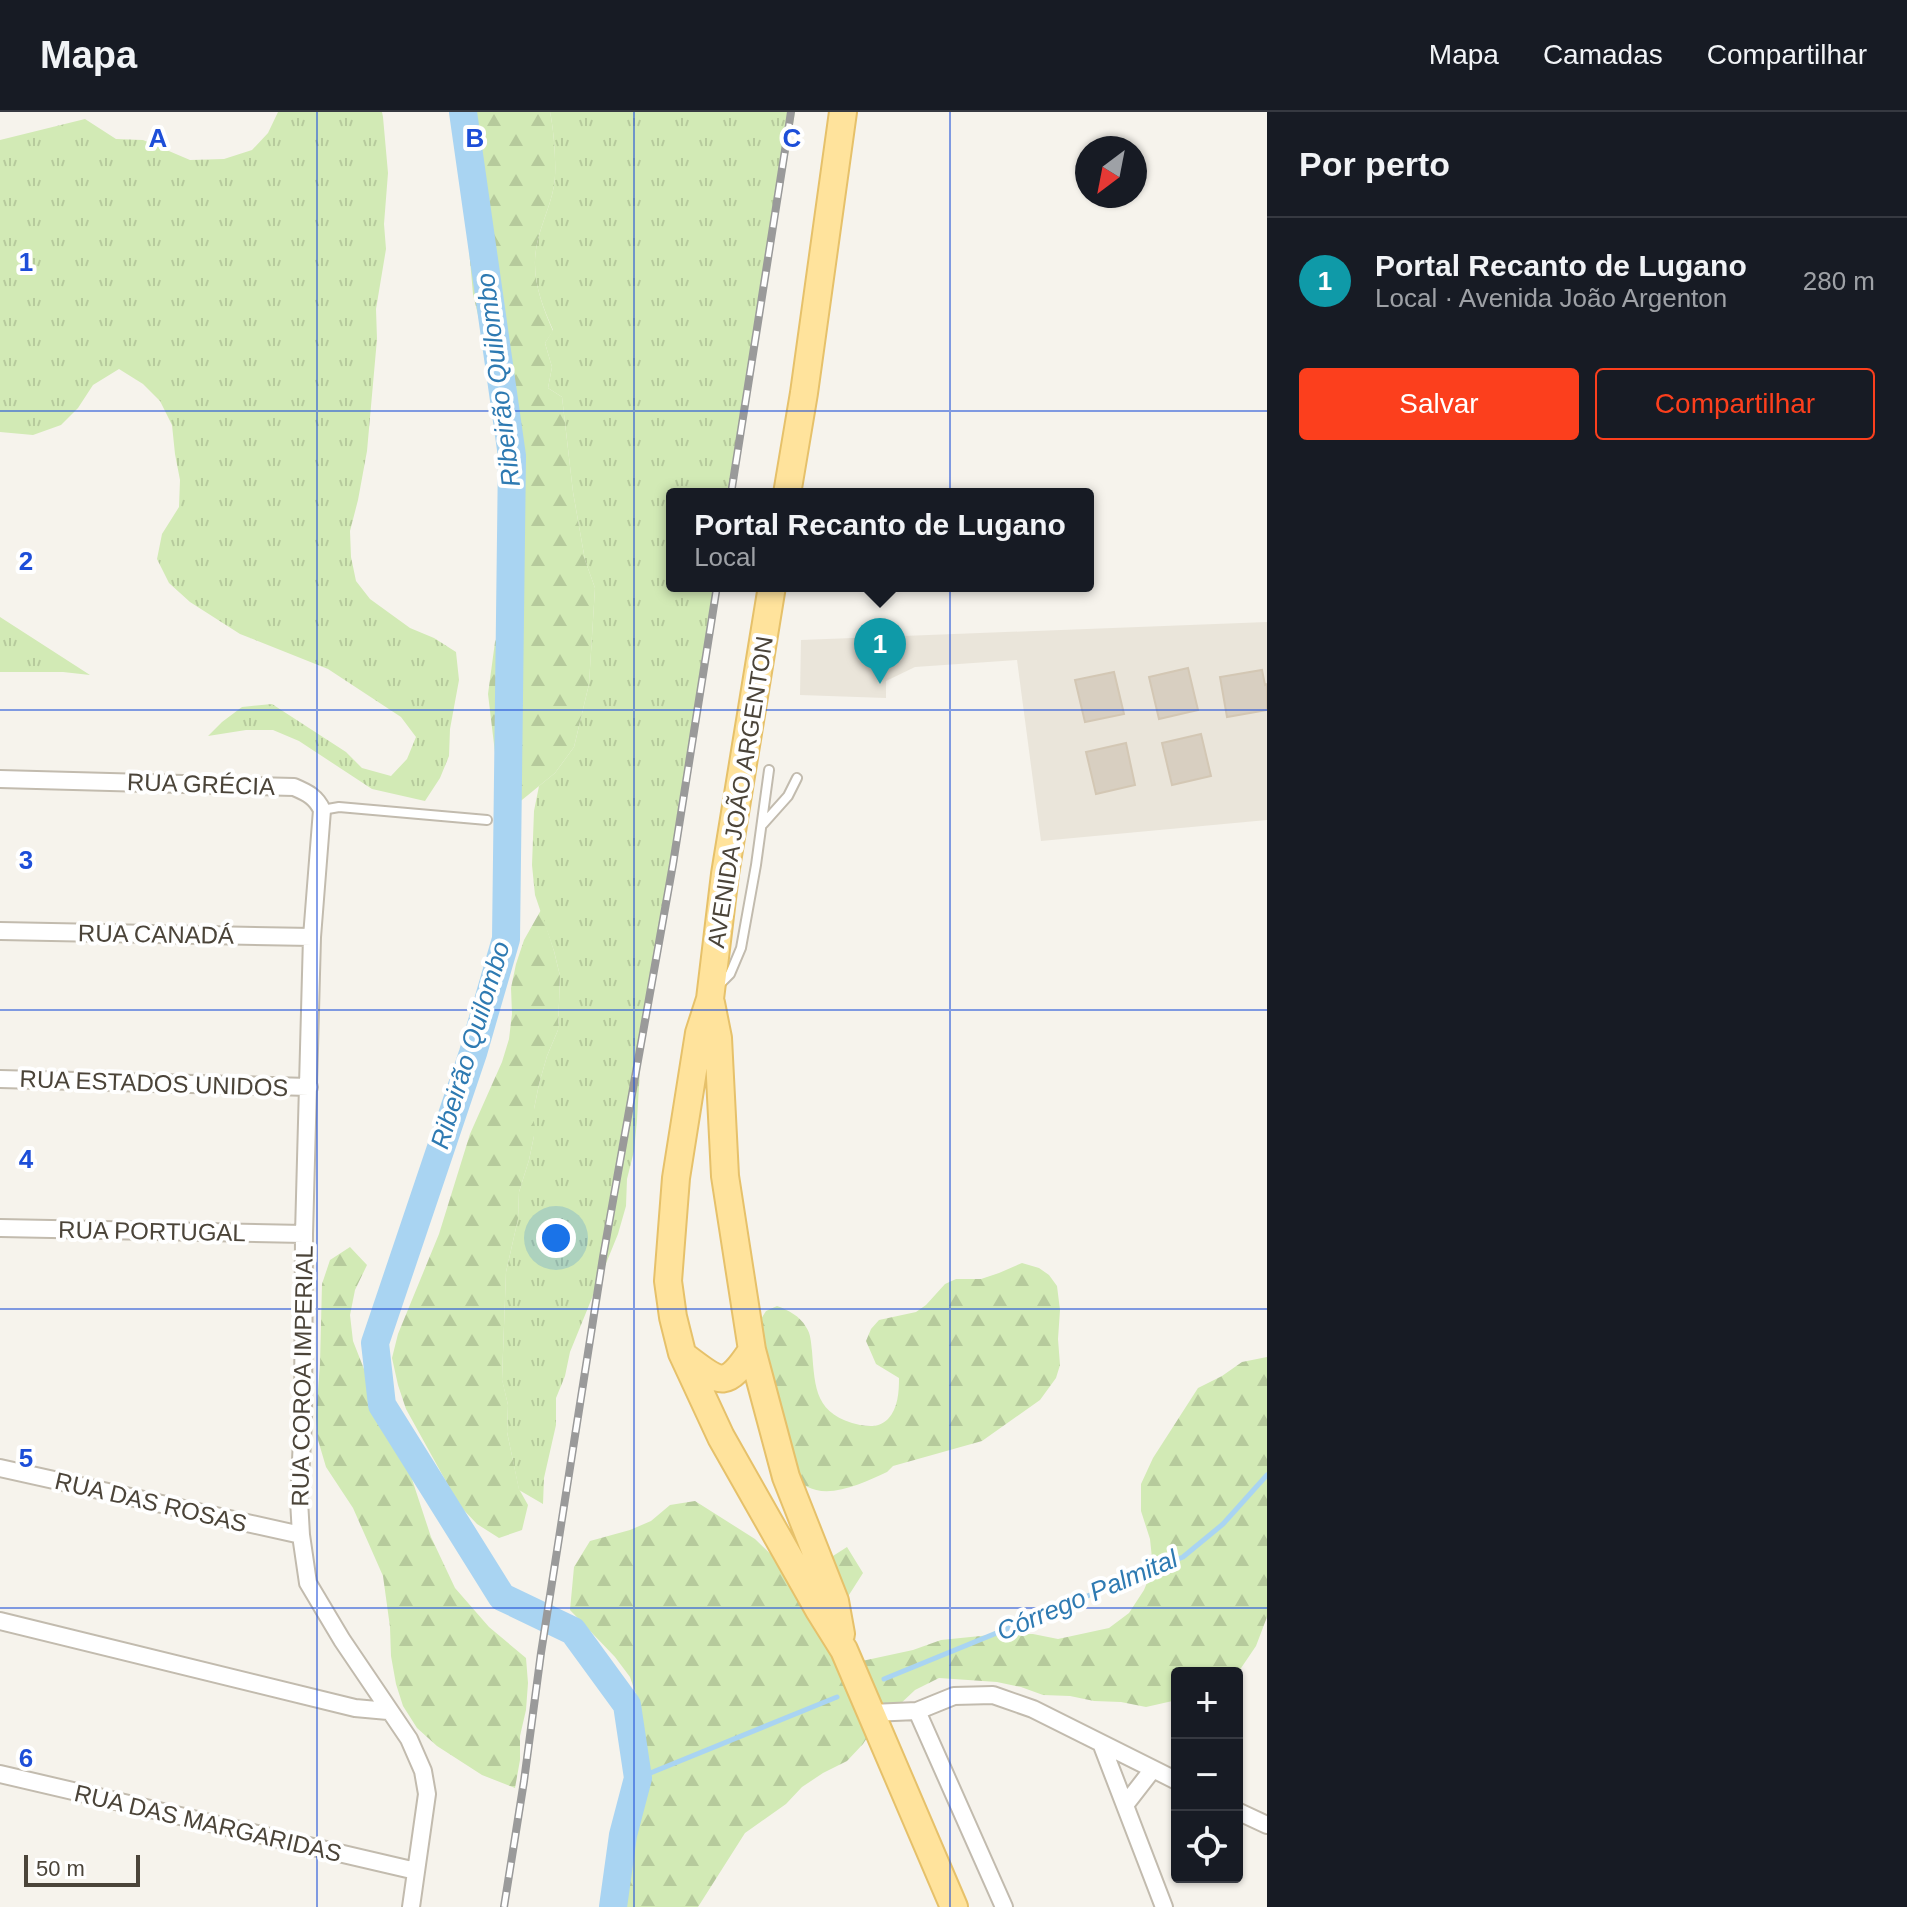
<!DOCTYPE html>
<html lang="pt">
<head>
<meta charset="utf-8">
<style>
  :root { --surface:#171b24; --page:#20242c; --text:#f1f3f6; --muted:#9ea1a6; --line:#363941; --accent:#fc3f1d }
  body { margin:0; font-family:Helvetica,sans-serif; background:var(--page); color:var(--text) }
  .controls { position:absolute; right:24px; bottom:24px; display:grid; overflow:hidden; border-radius:8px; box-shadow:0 2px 6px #0004 }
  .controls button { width:72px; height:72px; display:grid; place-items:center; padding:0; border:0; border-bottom:2px solid var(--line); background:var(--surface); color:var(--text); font:40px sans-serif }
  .compass { position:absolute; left:1075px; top:24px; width:72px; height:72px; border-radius:50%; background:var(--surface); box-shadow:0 2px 6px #0004; rotate:212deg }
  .scale { position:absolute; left:24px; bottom:20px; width:116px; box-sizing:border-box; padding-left:8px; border:4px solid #4b4439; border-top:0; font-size:22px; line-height:28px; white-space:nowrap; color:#4b4439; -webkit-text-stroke:6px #fff; paint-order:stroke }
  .you { position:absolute; left:556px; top:1126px; width:28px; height:28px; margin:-20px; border:6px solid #fff; border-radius:50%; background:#1a73e8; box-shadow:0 0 0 12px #1a73e833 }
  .badge { display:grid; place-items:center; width:52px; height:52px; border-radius:50%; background:var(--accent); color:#fff; font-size:26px; font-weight:700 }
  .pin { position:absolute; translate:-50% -66px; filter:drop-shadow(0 2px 4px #0008) }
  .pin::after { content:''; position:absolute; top:42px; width:28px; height:24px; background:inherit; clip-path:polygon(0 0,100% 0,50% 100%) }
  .popup { position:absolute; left:666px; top:376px; width:428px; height:104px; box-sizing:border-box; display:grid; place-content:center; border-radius:8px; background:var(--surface); filter:drop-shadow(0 2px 6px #0005); font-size:26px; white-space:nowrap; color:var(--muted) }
  .popup b { font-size:30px; color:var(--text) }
  .popup::after { content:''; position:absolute; left:50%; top:100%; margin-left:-16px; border:16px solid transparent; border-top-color:var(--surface) }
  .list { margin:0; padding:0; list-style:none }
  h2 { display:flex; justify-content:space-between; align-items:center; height:104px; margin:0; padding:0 32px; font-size:34px }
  h2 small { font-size:26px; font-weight:400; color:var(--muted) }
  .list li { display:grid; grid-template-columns:52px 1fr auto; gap:24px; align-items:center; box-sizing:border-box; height:128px; padding:0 32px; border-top:2px solid var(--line) }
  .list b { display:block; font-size:30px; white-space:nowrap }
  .list p { margin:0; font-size:26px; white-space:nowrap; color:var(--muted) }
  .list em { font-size:26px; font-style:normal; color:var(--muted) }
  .actions { display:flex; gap:16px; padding:24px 32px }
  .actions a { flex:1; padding:18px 0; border:2px solid var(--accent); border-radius:8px; text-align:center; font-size:28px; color:var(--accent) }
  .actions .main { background:var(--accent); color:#fff }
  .icon { flex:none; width:44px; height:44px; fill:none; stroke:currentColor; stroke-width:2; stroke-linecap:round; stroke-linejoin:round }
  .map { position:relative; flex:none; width:1267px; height:1795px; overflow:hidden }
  header { display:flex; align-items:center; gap:48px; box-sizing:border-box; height:112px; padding:0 40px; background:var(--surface); border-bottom:2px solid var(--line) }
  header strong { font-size:38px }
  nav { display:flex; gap:44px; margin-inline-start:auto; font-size:28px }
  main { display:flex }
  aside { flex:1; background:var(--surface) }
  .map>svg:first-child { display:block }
  .residential { fill:#eae5da }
  .grass { fill:url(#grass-tufts) }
  .forest { fill:url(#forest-firs) }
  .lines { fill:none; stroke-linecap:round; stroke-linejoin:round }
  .stream { stroke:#a9d4f2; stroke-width:5 }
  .river { stroke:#a9d4f2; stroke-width:28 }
  .building { fill:#d8cfc1; stroke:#d3c7b4; stroke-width:2 }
  .service-casing { stroke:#c2bbae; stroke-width:12 }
  .minor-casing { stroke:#c2bbae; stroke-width:20 }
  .primary-casing { stroke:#e6c16a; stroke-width:30 }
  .service { stroke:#fff; stroke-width:8 }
  .minor { stroke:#fff; stroke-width:16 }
  .primary { stroke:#ffe39c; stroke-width:26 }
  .rail-casing { stroke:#9a9a9a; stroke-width:8 }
  .rail { stroke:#fff; stroke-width:5; stroke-dasharray:15; stroke-linecap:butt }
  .grid { fill:none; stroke:#1d4ed8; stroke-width:2; stroke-opacity:0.55 }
  .labels { text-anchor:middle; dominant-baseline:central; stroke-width:8; stroke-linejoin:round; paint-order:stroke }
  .street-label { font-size:24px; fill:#4b4439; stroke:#fff }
  .water-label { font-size:26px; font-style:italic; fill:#2e7ab2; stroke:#fff }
  .grid-label { font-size:26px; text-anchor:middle; font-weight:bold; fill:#1d4ed8; stroke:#fff; stroke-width:8; stroke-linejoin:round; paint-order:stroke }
</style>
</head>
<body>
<header>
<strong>Mapa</strong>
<nav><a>Mapa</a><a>Camadas</a><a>Compartilhar</a></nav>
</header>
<main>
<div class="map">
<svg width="1267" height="1795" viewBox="0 0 1267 1795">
  <defs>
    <pattern id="grass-tufts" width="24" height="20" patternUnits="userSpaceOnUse" patternTransform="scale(2)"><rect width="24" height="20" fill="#d2eab5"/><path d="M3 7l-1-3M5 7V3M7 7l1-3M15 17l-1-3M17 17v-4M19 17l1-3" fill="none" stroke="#b6ca9c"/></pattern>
    <pattern id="forest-firs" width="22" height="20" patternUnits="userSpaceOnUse" patternTransform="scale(2)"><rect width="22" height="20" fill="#d2eab5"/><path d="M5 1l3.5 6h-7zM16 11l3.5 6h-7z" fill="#b6ca9c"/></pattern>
  </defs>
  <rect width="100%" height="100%" fill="#f6f3ec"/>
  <path class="residential" d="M1267 510V708L1041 729 1017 548 915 555 886 569V586L800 583 801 528Z"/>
  <path class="grass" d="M278 0H382L383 5 388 61 384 112 386 137 376 197 377 227 367 339 358 388 350 419 351 445 356 469 370 487 410 516 434 526 456 540 459 568 450 617 449 644 440 666 425 689 372 677 299 629 273 618H246L208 624 222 610 242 595 272 592 346 640 362 656 391 664 407 647 416 625 401 605 328 557 240 522 190 490 169 471 157 447 162 422 179 395 180 368 175 342 172 313 160 289 143 272 119 257 93 273 78 296 61 313 33 323 0 320V28L85 7 116 27 143 28 190 48 224 47 252 38 268 21Z
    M550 0H795L732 382H672V474H716L657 833 661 836 642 923 637 1008 634 1039 627 1067 626 1094 618 1122 570 1240 565 1264 556 1286V1313L544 1366 543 1392 519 1378 507 1320 508 1293 502 1268 506 1160 518 1107 519 1080 529 1048 534 1024V997L539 972 547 944 558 918 560 864 554 839 535 783 532 753 534 699 539 674 555 661 574 635 589 572 595 476 585 448 573 380 562 285 548 276 552 255 545 231 553 218C544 198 535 175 535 153 534 125 549 101 554 74 557 57 554 18 550 0Z
    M0 505 90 563 63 560H0Z"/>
  <path class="forest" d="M455 0H550C554 18 557 57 554 74 549 101 534 125 535 153 535 175 544 198 553 219L545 231 552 255 548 276 562 285 573 380 585 448 595 476 589 572 574 635 555 661 517 692 506 686 499 674 488 582 495 530 511 493 515 439 505 356 503 308 473 182 462 59Z
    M541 798 554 839 560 864 558 918 547 944 539 972 534 997V1024L529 1048 519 1080 518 1107 506 1160 502 1267 508 1293 507 1320 519 1377 528 1393 522 1418 499 1426 477 1412 459 1393 406 1297 398 1273 392 1246 398 1222 439 1122 470 1022 502 950 509 927 512 902 511 876 516 852 524 828Z
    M350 1135 367 1153 355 1178 350 1203 353 1229 382 1303 408 1355 431 1425 455 1476 489 1515 526 1546 528 1571 526 1598 520 1624V1648L515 1676 482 1663 437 1634 417 1616 403 1594 396 1572 391 1544 390 1515 383 1464 353 1396 326 1355 318 1328 316 1304 320 1252 322 1172 330 1148Z
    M1022 1151 1039 1156 1049 1163 1057 1174 1060 1198 1058 1227 1060 1253 1056 1266 1040 1288 982 1329 893 1354 887 1360C856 1374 813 1396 790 1358L759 1210 766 1199 777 1194C788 1198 800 1204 806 1215 811 1222 811 1231 812 1239 815 1277 815 1303 860 1313 871 1315 880 1315 888 1307 898 1296 899 1280 899 1266L876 1252 866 1229 871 1217 879 1208 916 1200 926 1193 945 1172 956 1167H981L999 1161Z
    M1267 1245V1505L1256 1534 1237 1562 1177 1561V1588L1146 1595 1121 1590 1094 1589 1070 1584 1043 1583 1021 1575 997 1570 939 1566 915 1578 898 1594 878 1609 863 1632 847 1649 823 1661 802 1675 786 1692 745 1721 698 1795H610L613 1762 637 1690 638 1665 642 1639 638 1588 630 1565 615 1545 570 1498 574 1455 590 1429 630 1418 651 1409 670 1393 695 1389 755 1427 793 1464 822 1451 847 1435 863 1461 833 1508 862 1549 913 1538 941 1528 1000 1522H1033L1058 1527 1109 1516 1129 1501 1144 1478 1153 1456 1150 1427 1141 1399V1372L1153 1346 1198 1276 1222 1264 1242 1250Z"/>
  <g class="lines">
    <path class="stream" d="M884 1567 1183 1445 1223 1412 1267 1363
      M638 1666 837 1585"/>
    <path class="river" d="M463 0 512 344 506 827 473 941 375 1231 382 1293 502 1485 573 1519 627 1593 638 1666 623 1723 613 1795"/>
  </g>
  <path class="building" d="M1188 556 1198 598 1159 607 1149 565Z
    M1262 558 1265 573 1267 572V598L1227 605 1220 565Z
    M1114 560 1124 602 1085 610 1075 568Z
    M1201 622 1211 664 1172 673 1162 631Z
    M1126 631 1135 673 1096 682 1086 640Z"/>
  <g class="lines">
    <g class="service-casing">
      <path id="service" d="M322 698 339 695 487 708
        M763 712 788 684 797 666
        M719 873 730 862 741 836 756 753 769 658"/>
    </g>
    <g class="minor-casing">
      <path id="minor" d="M0 667 294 675C308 681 316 685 322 698L312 825 304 1122 303 1308 299 1388 301 1423 308 1471 342 1528 409 1627 423 1659 427 1682 411 1795
        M0 819 312 825
        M0 967 309 975
        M0 1116 304 1122
        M0 1356 301 1423
        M0 1509 355 1596 388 1599
        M917 1599 1004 1795
        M871 1601 917 1599 954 1584 993 1583 1033 1597 1177 1669
        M1101 1631 1164 1795
        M0 1662 416 1759
        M1125 1693 1153 1657
        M1237 1699 1267 1713"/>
    </g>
    <g class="primary-casing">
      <path id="primary" d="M787 382 804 281 843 0
        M772 474 725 762 710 887 699 921 676 1066 668 1169 673 1205 682 1241 721 1325 819 1498 844 1538 954 1795
        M711 891 718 926 725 1064 752 1238 786 1365 835 1489 841 1522
        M684 1244C720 1271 725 1279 752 1238"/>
    </g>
    <use href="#service" class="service"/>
    <use href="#minor" class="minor"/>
    <use href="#primary" class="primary"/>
    <g class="rail-casing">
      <path id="rail" d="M731 382 791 0
        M504 1795 524 1669 541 1541 603 1145 673 752 717 474"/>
    </g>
    <use href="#rail" class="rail"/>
  </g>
  <path class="grid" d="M317 0V1795M634 0V1795M950 0V1795M0 299H1267M0 598H1267M0 898H1267M0 1197H1267M0 1496H1267"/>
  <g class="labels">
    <g class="street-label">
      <text transform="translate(201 672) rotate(2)">RUA GRÉCIA</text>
      <text transform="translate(740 680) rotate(-81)">AVENIDA JOÃO ARGENTON</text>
      <text transform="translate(156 822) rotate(1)">RUA CANADÁ</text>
      <text transform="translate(154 971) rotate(2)">RUA ESTADOS UNIDOS</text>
      <text transform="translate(152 1119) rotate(1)">RUA PORTUGAL</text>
      <text transform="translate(302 1264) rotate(-89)">RUA COROA IMPERIAL</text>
      <text transform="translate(151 1390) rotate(13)">RUA DAS ROSAS</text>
      <text transform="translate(208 1711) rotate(13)">RUA DAS MARGARIDAS</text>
    </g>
    <g class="water-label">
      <text transform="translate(498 268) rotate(-97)">Ribeirão Quilombo</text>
      <text transform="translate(470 933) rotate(-73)">Ribeirão Quilombo</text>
      <text transform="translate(1087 1483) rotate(-23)">Córrego Palmital</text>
    </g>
  </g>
  <g class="grid-label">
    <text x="158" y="35">A</text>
    <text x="475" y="35">B</text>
    <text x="792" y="35">C</text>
    <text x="26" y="159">1</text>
    <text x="26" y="458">2</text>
    <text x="26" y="757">3</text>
    <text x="26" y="1056">4</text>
    <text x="26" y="1355">5</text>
    <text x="26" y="1655">6</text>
  </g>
</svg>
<div class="controls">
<button>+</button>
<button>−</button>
<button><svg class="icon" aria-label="locate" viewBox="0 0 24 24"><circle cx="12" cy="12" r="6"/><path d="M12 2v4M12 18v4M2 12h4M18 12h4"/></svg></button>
</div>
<svg class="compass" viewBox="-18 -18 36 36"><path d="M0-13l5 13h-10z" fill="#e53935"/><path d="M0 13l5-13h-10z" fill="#9ea1a6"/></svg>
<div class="scale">50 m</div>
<div class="you"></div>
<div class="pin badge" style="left:880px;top:572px;background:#0f9aa8">1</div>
<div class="popup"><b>Portal Recanto de Lugano</b>Local</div>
</div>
<aside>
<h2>Por perto<small></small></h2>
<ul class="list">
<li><span class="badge" style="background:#0f9aa8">1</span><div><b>Portal Recanto de Lugano</b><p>Local · Avenida João Argenton</p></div><em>280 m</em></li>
</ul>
<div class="actions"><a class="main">Salvar</a><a>Compartilhar</a></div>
</aside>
</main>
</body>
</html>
